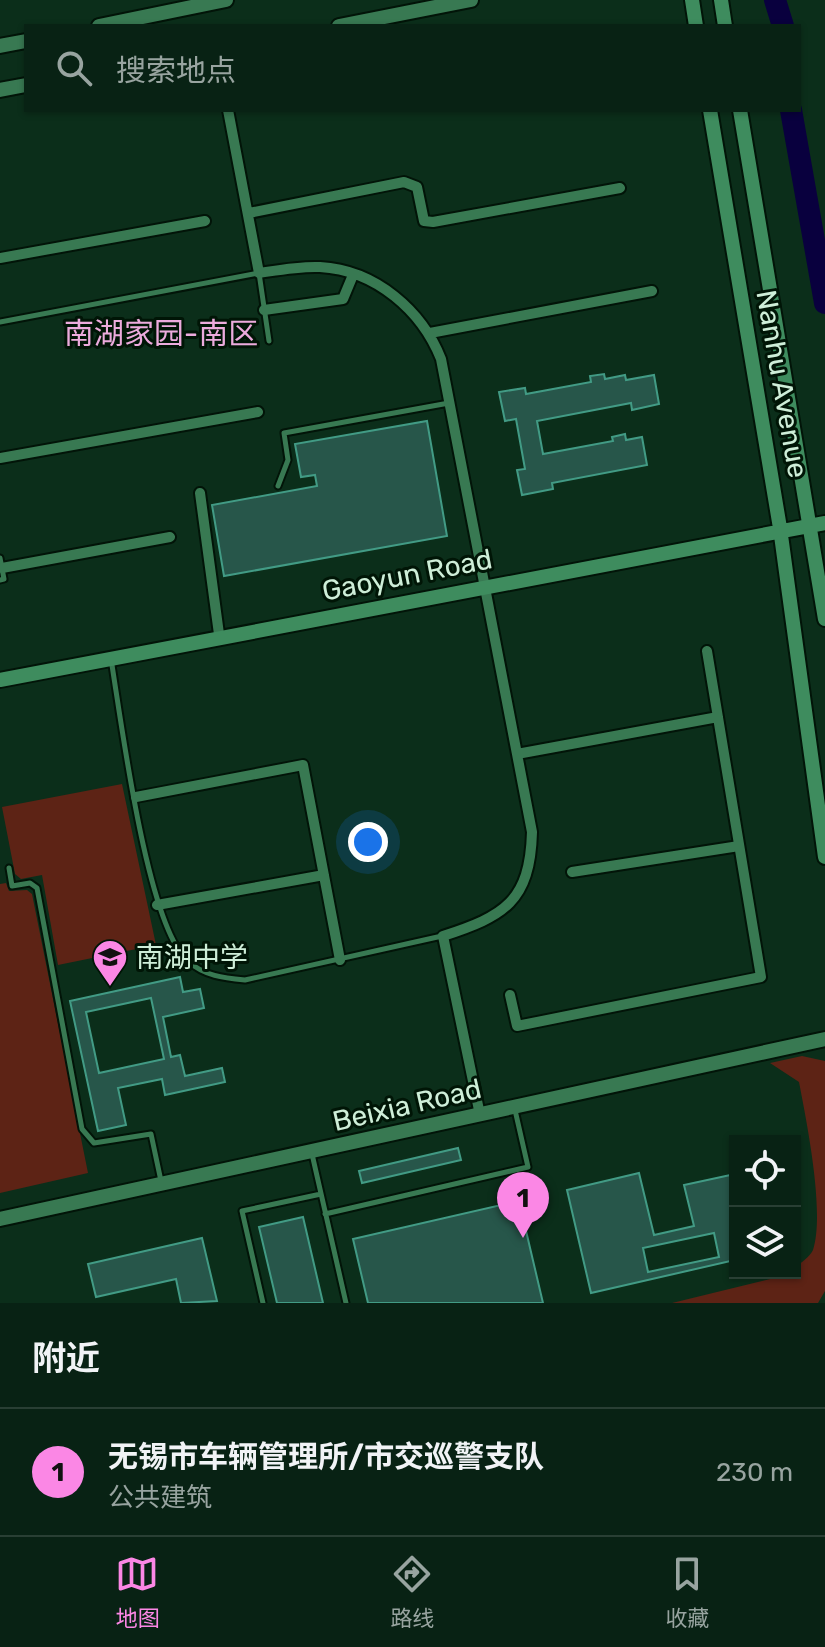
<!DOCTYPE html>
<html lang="zh">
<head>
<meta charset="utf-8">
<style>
  :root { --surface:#082214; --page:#112a1d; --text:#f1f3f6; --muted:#98a4a0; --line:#293f34; --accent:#fb87e5 }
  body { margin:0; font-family:Rubik,"Noto Sans SC",sans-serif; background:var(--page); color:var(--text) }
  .controls { position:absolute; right:24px; bottom:24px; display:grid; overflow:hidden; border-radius:0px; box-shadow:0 2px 6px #0004 }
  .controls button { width:72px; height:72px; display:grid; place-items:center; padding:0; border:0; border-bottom:2px solid var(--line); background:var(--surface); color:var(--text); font:40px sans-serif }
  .you { position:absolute; left:368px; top:842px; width:28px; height:28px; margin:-20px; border:6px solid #fff; border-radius:50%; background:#1a73e8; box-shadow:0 0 0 12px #1a73e833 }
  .badge { display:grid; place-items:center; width:52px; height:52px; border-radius:50%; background:var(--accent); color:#111; font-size:26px; font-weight:700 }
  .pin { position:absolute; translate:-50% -66px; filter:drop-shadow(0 2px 4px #0008) }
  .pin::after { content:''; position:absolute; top:42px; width:28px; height:24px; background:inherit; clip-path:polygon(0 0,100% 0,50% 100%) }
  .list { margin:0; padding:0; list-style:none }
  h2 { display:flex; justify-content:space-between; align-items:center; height:104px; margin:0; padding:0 32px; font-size:34px }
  h2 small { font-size:26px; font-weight:400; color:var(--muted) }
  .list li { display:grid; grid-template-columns:52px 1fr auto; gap:24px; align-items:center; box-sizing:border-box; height:128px; padding:0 32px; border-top:2px solid var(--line) }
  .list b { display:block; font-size:30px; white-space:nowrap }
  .list p { margin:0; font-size:26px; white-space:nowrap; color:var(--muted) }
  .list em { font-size:26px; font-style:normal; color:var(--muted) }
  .icon { flex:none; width:44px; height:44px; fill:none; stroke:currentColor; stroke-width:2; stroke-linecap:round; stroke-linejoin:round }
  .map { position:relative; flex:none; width:825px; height:1303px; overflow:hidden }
  .search { position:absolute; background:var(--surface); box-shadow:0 2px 6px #0004; left:24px; right:24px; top:24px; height:88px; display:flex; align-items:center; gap:20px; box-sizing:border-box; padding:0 28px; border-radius:0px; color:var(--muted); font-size:30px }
  .sheet { height:232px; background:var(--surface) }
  nav { display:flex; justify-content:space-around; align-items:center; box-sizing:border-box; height:112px; border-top:2px solid var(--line); background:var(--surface); font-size:22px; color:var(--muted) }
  nav a { display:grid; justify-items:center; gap:4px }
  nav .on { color:var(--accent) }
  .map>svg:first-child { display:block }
  .green { fill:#5d2315 }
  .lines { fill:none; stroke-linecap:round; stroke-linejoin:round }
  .river { stroke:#09003e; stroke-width:22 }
  .building { fill:#27564a; stroke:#429b85; stroke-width:2; fill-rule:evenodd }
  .service-casing { stroke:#021408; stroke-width:9 }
  .minor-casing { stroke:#021408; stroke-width:14 }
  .tertiary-casing { stroke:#021408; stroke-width:18 }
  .secondary-casing { stroke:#021408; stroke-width:18 }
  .service { stroke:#387952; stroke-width:5 }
  .minor { stroke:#387952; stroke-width:10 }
  .tertiary { stroke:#387952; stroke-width:14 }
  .secondary { stroke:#3e8c5e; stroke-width:14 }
  .labels { text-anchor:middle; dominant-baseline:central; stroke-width:6; stroke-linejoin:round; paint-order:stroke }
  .street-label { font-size:28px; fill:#ceeed8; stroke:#001506 }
  .poi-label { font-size:28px; fill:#ceeed8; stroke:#001506; text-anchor:start }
  .neighbourhood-label { font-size:30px; fill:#ecabdd; stroke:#001506 }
</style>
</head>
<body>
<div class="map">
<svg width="825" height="1303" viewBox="0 0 825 1303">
  <rect width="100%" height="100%" fill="#0b2e1a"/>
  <path class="green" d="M122 784 156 945 58 965 42 875 21 879 15 874 2 807Z
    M6 883 9 891 27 890 32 894 88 1173 0 1193V884Z
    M802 1056 825 1061V1291L818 1303H672L795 1273V1268C800 1263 810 1257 813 1250 825 1212 807 1124 799 1082L770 1063Z"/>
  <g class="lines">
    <path class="river" d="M775 0 783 26
      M791 110 825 303"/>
  </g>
  <path class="building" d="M604 374 605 379 625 375 626 380 654 375 659 404 632 410 631 403 537 421 543 454 613 441 612 437 625 434 626 440 642 437 647 465 552 483 553 489 522 495 517 470 525 469 516 419 505 421 499 392 525 388 526 394 591 382 590 376Z
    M427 421 447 536 224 576 212 505 317 486 315 475 301 477 295 444Z
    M180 977 183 992 200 989 204 1008 163 1017 171 1057 180 1055 185 1076 222 1068 225 1082 165 1095 162 1079 118 1088 126 1125 98 1131 70 1001ZM151 998 164 1059 99 1073 86 1012Z
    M458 1148 461 1160 362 1183 359 1171Z
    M639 1173 654 1235 694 1226 684 1185 735 1174V1260L591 1293 567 1190Z
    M519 1201 543 1303H368L353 1239Z
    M303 1217 323 1303H277L259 1227Z
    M714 1233 719 1257 648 1272 643 1248Z
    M202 1238 217 1301 181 1303 176 1279 96 1297 88 1264Z"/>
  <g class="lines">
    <g class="service-casing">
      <path id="service" d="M0 322 259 273 269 341
        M278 486 288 460 284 433 449 403
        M0 558 4 579 0 580
        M111 659C121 719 147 927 188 961 204 976 224 978 245 980L442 936
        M9 868 12 886 30 883 37 888 82 1129 94 1143 151 1134 161 1181
        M312 1154 346 1303
        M325 1214 528 1167 515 1110
        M263 1303 242 1211 321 1194"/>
    </g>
    <g class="minor-casing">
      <path id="minor" d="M228 110 259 273C279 270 300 266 320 267 376 270 422 311 441 359L532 832C530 902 504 916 443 936L480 1115
        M249 213 404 182 417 187 424 221 433 222 620 188
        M0 258 205 221
        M264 310 343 299 353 275
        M430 333 652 291
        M0 458 258 412
        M200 493 219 634
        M2 568 170 537
        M517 754 718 717
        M136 797 303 765 340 960
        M572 872 739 846
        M157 905 324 875
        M510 995 517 1026 761 977 707 651"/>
    </g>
    <g class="tertiary-casing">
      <path id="tertiary" d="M99 26 226 0
        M339 26 471 0
        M0 46 26 41
        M0 90 26 85
        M0 1219 825 1039"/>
    </g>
    <g class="secondary-casing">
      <path id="secondary" d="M692 0 696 26
        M721 0 725 26
        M710 110 780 528 825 857
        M740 110 825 619
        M0 680 825 523"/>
    </g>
    <use href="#service" class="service"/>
    <use href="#minor" class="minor"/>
    <use href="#tertiary" class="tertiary"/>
    <use href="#secondary" class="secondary"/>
  </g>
  <defs>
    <g id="school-pin" transform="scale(1.8)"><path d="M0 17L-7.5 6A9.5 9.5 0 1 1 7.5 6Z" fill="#fb87e5" stroke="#001506"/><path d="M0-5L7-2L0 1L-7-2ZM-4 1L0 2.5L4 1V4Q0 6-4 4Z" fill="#111"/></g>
  </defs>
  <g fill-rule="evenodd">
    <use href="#school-pin" x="110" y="957"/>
  </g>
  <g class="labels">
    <g class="street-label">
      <text transform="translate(782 384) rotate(80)">Nanhu Avenue</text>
      <text transform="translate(407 575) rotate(-11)">Gaoyun Road</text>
      <text transform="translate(407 1105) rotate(-13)">Beixia Road</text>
    </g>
    <g class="poi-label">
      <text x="136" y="957">南湖中学</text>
    </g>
    <g class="neighbourhood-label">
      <text x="161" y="334">南湖家园-南区</text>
    </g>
  </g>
</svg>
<div class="controls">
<button><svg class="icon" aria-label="locate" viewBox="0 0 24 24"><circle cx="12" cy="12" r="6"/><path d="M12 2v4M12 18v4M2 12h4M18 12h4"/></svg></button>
<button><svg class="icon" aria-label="layers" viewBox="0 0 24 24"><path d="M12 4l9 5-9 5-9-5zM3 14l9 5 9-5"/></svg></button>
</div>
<div class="you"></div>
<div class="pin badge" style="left:523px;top:1238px">1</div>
<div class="search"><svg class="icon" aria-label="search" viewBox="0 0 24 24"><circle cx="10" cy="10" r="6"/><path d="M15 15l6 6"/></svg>搜索地点</div>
</div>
<section class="sheet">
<h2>附近<small></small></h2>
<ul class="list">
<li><span class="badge">1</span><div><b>无锡市车辆管理所/市交巡警支队</b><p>公共建筑</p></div><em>230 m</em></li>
</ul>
</section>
<nav>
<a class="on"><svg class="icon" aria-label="map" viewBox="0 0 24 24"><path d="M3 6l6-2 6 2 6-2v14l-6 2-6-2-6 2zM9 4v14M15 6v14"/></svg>地图</a>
<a><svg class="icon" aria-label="directions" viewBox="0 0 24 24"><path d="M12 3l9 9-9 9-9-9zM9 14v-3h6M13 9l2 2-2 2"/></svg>路线</a>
<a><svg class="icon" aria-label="saved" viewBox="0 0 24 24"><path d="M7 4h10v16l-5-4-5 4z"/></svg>收藏</a>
</nav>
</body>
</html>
